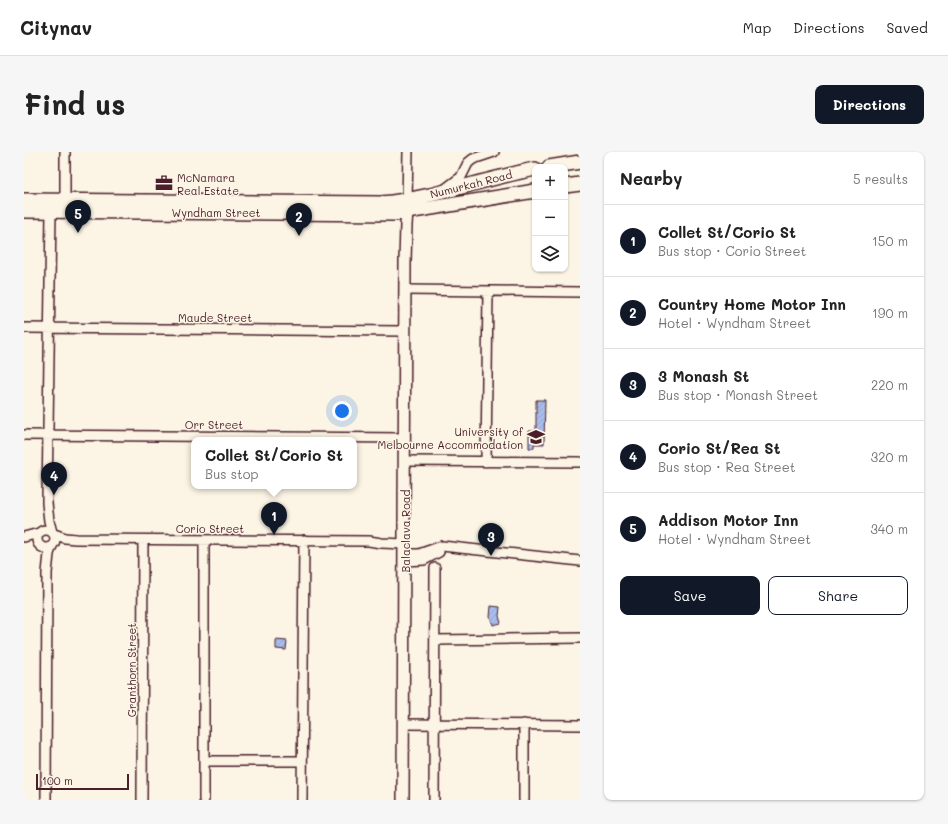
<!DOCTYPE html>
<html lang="en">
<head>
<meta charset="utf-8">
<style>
  :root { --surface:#fff; --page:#f6f6f6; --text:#222; --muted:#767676; --line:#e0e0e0; --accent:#111827 }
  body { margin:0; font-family:Mali,sans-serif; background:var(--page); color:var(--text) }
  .controls { position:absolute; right:12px; top:12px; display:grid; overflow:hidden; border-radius:8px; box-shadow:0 1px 3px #0004 }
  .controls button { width:36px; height:36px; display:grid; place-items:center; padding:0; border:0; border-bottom:1px solid var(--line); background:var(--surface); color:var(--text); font:20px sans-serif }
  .scale { position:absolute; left:12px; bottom:10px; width:93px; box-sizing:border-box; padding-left:4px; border:2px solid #4a1f2b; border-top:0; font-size:11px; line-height:14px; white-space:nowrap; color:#4a1f2b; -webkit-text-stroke:3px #fcf5e5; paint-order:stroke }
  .you { position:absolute; left:318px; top:259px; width:14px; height:14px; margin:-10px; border:3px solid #fff; border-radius:50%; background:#1a73e8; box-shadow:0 0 0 6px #1a73e833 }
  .badge { display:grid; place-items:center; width:26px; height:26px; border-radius:50%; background:var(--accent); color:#fff; font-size:13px; font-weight:700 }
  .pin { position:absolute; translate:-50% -33px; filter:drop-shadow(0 1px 2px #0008) }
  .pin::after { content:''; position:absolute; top:21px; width:14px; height:12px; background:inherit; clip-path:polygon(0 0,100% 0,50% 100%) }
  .popup { position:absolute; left:167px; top:285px; width:166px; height:52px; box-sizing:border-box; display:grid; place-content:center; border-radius:8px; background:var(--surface); filter:drop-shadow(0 1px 3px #0005); font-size:13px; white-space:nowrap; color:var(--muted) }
  .popup b { font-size:15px; color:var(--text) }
  .popup::after { content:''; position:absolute; left:50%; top:100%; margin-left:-8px; border:8px solid transparent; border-top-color:var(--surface) }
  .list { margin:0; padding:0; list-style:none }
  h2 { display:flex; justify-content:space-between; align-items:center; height:52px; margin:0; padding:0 16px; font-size:17px }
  h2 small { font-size:13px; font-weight:400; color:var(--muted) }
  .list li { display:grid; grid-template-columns:26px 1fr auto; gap:12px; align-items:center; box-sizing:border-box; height:72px; padding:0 16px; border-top:1px solid var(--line) }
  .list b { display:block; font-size:15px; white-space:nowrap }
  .list p { margin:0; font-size:13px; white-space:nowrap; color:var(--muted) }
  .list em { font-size:13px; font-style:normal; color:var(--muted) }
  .actions { display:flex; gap:8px; padding:12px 16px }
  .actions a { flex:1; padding:9px 0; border:1px solid var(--accent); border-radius:8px; text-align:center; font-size:14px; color:var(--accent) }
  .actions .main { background:var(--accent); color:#fff }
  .icon { flex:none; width:22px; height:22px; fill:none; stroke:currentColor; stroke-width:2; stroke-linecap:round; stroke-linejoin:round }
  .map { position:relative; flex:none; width:556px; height:648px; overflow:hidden; border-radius:8px }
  header { display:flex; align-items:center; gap:24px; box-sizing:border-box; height:56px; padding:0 20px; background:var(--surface); border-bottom:1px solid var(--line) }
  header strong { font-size:19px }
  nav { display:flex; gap:22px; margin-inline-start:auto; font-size:14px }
  .intro { display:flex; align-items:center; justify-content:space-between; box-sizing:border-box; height:96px; padding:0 24px }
  h1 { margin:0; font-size:28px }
  .button { padding:10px 18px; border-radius:8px; background:var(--accent); color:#fff; font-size:14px; font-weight:700 }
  main { display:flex; gap:24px; padding:0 24px }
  aside { flex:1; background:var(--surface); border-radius:8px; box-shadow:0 1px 3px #0004 }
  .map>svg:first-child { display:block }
  .building { fill:url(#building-hatch); stroke:#4a1f2b }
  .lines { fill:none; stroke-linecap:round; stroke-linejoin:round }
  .minor-casing { stroke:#4a1f2b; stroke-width:12 }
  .major-casing { stroke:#4a1f2b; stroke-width:14 }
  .highway-casing { stroke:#4a1f2b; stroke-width:16 }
  .minor { stroke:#fcf5e5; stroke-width:9 }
  .major { stroke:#fcf5e5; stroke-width:11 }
  .highway { stroke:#fcf5e5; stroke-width:13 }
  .labels { text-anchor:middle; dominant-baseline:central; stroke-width:3; stroke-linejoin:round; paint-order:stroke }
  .poi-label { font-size:11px; fill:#4a1f2b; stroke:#fcf5e5; text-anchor:start }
  .street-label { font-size:11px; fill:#4a1f2b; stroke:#fcf5e5 }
</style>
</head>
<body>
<header>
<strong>Citynav</strong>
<nav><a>Map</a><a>Directions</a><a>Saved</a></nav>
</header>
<div class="intro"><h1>Find us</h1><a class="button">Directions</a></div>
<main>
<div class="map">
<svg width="556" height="648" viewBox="0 0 556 648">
  <defs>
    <pattern id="building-hatch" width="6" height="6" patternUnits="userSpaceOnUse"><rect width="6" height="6" fill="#a9bdec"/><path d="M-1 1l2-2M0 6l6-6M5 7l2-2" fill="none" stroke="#93a2cb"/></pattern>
  </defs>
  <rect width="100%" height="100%" fill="#fcf5e5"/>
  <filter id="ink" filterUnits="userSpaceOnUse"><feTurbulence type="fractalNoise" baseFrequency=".025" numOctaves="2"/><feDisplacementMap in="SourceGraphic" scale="8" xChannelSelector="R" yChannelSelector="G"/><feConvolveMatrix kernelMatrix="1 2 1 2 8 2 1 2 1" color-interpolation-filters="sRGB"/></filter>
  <g filter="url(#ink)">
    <path class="building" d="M512 248H521L520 292H510V296H505V279H512Z
      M467 454 476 455 475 464 477 471 469 473 466 465Z
      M252 488 263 489 262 498 252 497Z"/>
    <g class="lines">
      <g class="minor-casing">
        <path id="minor" d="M421 37 437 25 444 11 449 7 470 0
          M383 47 384 0
          M41 49V0
          M27 59 23 351 25 369 28 380
          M381 138 556 140
          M0 176 381 179
          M0 283 381 286
          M381 309 556 310
          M462 310 464 139
          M13 387a9 9 0 1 1 18 0a9 9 0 1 1-18 0Z
          M30 382 41 386 52 387 345 389 357 391 381 392
          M0 385 15 381
          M180 388V648
          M381 402H395L418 394 556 409
          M380 409 400 408 415 400
          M411 488 556 486
          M379 572 556 573
          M181 609H278
          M22 648 23 421 25 402 28 394
          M118 648 119 388
          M278 648 280 388
          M410 648 411 416
          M500 648V572"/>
      </g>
      <g class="major-casing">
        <path id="major" d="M379 648 381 110 382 73 383 60"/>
      </g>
      <g class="highway-casing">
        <path id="highway" d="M525 15 556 10
          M541 34 556 32
          M0 48 357 51C410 46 459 27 511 17
          M0 59 371 62 511 39"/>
      </g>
      <use href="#minor" class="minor"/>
      <use href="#major" class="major"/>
      <use href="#highway" class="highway"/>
    </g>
  </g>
  <defs>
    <g id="office-bare" transform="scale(1.38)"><path d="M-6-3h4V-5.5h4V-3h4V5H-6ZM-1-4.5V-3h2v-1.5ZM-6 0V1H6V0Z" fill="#4a1f2b" stroke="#fcf5e5" stroke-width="2.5" paint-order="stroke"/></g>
    <g id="university-bare" transform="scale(1.38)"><path d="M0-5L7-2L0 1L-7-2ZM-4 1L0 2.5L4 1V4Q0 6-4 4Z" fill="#4a1f2b" stroke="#fcf5e5" stroke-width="2.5" paint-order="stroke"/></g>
  </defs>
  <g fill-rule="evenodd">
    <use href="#office-bare" x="140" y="31"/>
    <use href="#university-bare" x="512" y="285"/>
  </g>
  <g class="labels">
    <g class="poi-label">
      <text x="153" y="25">McNamara<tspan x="153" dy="13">Real Estate</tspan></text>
      <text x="499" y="279" text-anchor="end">University of<tspan x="499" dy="13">Melbourne Accommodation</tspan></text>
    </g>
    <g class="street-label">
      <text transform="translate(447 32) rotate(-14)">Numurkah Road</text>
      <text x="192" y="60">Wyndham Street</text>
      <text x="191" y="165">Maude Street</text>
      <text x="190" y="272">Orr Street</text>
      <text x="186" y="376">Corio Street</text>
      <text transform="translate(381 379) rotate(-90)">Balaclava Road</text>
      <text transform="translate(107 518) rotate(-90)">Granthorn Street</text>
    </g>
  </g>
</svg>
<div class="controls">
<button>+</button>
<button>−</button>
<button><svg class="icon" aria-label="layers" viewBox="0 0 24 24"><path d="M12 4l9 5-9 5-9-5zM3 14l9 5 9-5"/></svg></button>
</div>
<div class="scale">100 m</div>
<div class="you"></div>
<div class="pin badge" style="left:250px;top:383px">1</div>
<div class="popup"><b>Collet St/Corio St</b>Bus stop</div>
<div class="pin badge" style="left:275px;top:84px">2</div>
<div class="pin badge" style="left:467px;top:404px">3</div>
<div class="pin badge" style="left:30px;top:343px">4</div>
<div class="pin badge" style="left:54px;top:81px">5</div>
</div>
<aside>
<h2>Nearby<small>5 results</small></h2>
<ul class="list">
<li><span class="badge">1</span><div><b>Collet St/Corio St</b><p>Bus stop · Corio Street</p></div><em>150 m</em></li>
<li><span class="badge">2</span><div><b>Country Home Motor Inn</b><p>Hotel · Wyndham Street</p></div><em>190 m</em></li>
<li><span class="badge">3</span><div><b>3 Monash St</b><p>Bus stop · Monash Street</p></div><em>220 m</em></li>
<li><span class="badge">4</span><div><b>Corio St/Rea St</b><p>Bus stop · Rea Street</p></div><em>320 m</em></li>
<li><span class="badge">5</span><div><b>Addison Motor Inn</b><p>Hotel · Wyndham Street</p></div><em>340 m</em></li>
</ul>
<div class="actions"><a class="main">Save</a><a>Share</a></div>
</aside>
</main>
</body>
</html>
